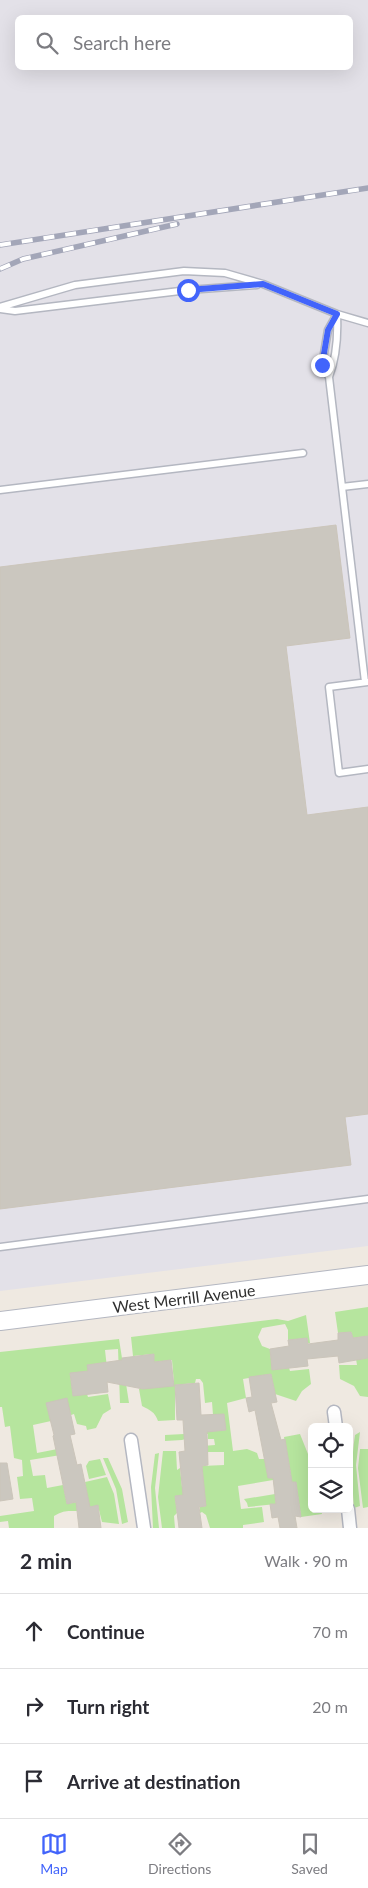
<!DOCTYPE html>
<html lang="en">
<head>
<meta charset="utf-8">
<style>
  :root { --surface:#fff; --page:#f2f2f3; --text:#2b2b33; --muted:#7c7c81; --line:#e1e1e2; --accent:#4264fb }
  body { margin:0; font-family:Lato,sans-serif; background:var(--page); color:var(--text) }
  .controls { position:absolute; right:15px; bottom:15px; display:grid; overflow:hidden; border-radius:8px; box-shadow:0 5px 20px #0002 }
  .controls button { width:45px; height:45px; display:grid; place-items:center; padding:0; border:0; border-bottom:1px solid var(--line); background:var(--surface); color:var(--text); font:25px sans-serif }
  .stop { position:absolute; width:15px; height:15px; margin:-11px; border:4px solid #4264fb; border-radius:50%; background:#fff }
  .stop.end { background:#4264fb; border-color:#fff; box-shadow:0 1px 5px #0008 }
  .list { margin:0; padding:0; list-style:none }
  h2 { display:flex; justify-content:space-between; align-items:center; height:65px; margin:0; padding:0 20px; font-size:21px }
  h2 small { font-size:16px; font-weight:400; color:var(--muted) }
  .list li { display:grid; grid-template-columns:32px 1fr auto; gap:15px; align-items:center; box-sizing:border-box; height:75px; padding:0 20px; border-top:1px solid var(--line) }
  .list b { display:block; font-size:19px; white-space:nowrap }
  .list em { font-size:16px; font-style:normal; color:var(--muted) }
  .icon { flex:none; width:28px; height:28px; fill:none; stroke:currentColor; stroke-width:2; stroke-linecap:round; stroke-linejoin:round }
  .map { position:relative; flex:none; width:368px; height:1528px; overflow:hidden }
  .search { position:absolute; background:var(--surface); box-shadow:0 5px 20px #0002; left:15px; right:15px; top:15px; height:55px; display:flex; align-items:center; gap:12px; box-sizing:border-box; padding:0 18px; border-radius:8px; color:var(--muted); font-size:19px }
  .sheet { height:290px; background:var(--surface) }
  nav { display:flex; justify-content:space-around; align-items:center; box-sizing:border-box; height:70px; border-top:1px solid var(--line); background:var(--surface); font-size:14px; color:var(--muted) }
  nav a { display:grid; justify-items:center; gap:2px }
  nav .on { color:var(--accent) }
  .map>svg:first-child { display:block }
  .industrial { fill:#e3e1e8; fill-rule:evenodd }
  .green { fill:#b6e59e }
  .building { fill:#cbc7bf; stroke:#cbc5ba }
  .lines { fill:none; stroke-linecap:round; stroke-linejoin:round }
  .lane-casing { stroke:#b4b7c1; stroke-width:9 }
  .street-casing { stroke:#b4b7c1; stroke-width:15 }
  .secondary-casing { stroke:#b4b7c1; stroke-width:20 }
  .lane { stroke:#fff; stroke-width:6 }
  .street { stroke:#fff; stroke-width:12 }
  .secondary { stroke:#fff; stroke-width:18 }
  .rail-casing { stroke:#a3a6b8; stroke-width:5.5 }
  .rail { stroke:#fff; stroke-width:4; stroke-dasharray:11; stroke-linecap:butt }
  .route { stroke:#4264fb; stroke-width:6 }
  .labels { text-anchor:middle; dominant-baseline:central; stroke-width:5; stroke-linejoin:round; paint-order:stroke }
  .street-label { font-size:16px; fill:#2e2e2e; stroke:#fff }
</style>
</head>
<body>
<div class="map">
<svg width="368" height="1528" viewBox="0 0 368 1528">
  <rect width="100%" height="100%" fill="#efe9e1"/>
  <path class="industrial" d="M0 0H368V1246L0 1291ZM18 18H350V68H18Z"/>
  <path class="green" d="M368 1307V1336L353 1338 351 1332 338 1333 335 1312Z
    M306 1315 310 1343H308L307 1338 288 1340V1330L285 1324 262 1328 258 1337 262 1346 270 1349 272 1370 289 1368 290 1371 309 1369 311 1384 302 1391 296 1401 275 1394 271 1374 243 1379 246 1398 227 1403 233 1451 247 1449 257 1453 259 1459H265L269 1478 291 1475 284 1437 300 1434 312 1464V1509H321L322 1514 301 1517 296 1482 274 1485 273 1480 238 1486 241 1509 262 1507 264 1522 243 1525V1528H210L206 1515 202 1512 200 1513V1507L206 1506 204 1494 175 1496 177 1513 174 1516 175 1528H162L158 1497 163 1451H176L177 1470 180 1468 182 1487 203 1485 202 1466 224 1465V1452H202V1446L215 1445 214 1439H208V1434H202L182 1440 165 1441V1435L184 1434 202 1429 212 1431 225 1430 224 1415H213L212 1402 205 1403 203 1383 200 1379H196L195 1383 175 1385V1420L158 1421C155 1412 150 1410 142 1406L139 1389 159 1387V1384L174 1383 172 1360 154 1362 153 1354 133 1356 131 1337 277 1319 288 1321Z
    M119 1339 129 1403H120L118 1349 105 1350 107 1368 102 1363 88 1365V1371L70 1374 73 1395 87 1394 88 1397 108 1394 111 1409 103 1414 96 1428 87 1430 86 1426 77 1424 74 1414 71 1415 65 1399 51 1421 33 1425 37 1453 73 1446V1453L30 1460 33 1476 45 1475 47 1488 63 1485 67 1504 88 1500 85 1482 107 1477 114 1494 119 1524 102 1522 98 1506 77 1508V1511C66 1511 65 1510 54 1516V1528H9L8 1521 0 1522V1516L34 1511 32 1498 20 1499 17 1477 23 1476 22 1460 14 1458 10 1426 5 1427 2 1407H0V1352Z
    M368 1358V1397L360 1396 354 1386 340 1379 339 1365H357L356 1359Z
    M360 1432 356 1465 360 1506 354 1508C352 1482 351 1461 355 1435Z
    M360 1449H368V1507L363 1508 358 1468Z
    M159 1453 155 1488 159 1528H153L151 1487 155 1454Z
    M103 1458H108L122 1489 128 1522 122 1524 116 1489Z
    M100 1459 106 1475 89 1479 86 1466 89 1461Z
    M275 1494 276 1504 248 1507 247 1503 244 1499Z"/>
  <path class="building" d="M336 525 350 638 286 646 307 815 368 807V1114L345 1117 351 1165 0 1209V567Z
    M351 1332 353 1338 368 1336V1358L339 1363 338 1356 307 1359 308 1366 272 1370 270 1349 289 1346 288 1340 307 1338 308 1344 338 1340V1333Z
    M154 1354V1362L171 1360 174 1386 143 1389 107 1382 108 1392 73 1396 70 1373 88 1371 87 1365 122 1360V1358Z
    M271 1374 277 1402 271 1403 281 1440 285 1439 292 1482H296L301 1517 295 1516 297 1528H280L278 1517 272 1518 270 1504H276L273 1478H268L255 1410 249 1412 246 1398 252 1397 249 1377Z
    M199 1383 201 1415 224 1414 226 1430 207 1432 208 1465 202 1466 206 1506 199 1507 202 1528H179L175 1496 183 1495 179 1452 185 1451 183 1420H177L175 1385Z
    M67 1398 75 1434 70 1435 77 1465 81 1464 90 1507 98 1505 101 1528H79L76 1502 67 1504 53 1436 54 1435 46 1403Z
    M0 1463H7L13 1499 0 1501Z"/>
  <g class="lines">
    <g class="lane-casing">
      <path id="lane" d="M0 307 75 285 184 271 225 273 263 284 337 314 368 323
        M0 309 15 311 188 290 257 285
        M337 314 328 330 322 365 329 377 342 487 368 484
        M329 377C337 356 338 336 337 315
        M342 487 365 682
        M0 490 303 453
        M368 682 329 687 339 773 368 769
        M0 1247 368 1199"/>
    </g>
    <g class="street-casing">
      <path id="street" d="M334 1412 336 1427
        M131 1440 144 1528
        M348 1509 350 1528"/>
    </g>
    <g class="secondary-casing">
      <path id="secondary" d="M0 1321 368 1275"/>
    </g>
    <use href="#lane" class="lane"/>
    <use href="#street" class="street"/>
    <use href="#secondary" class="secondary"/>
    <g class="rail-casing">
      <path id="rail" d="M0 245 368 188
        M0 269 23 259 177 224"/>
    </g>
    <use href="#rail" class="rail"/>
  </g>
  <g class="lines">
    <path class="route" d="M188 290 263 284 337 314 328 330 322 365"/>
  </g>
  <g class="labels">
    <g class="street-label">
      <text transform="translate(184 1298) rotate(-7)">West Merrill Avenue</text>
    </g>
  </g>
</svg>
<div class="controls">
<button><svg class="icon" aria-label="locate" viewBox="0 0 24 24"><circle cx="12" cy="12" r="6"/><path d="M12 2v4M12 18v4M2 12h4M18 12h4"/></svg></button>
<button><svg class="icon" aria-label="layers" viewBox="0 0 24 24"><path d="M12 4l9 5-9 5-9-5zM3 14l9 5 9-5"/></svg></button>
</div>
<div class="stop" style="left:188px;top:290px"></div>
<div class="stop end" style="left:322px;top:365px"></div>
<div class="search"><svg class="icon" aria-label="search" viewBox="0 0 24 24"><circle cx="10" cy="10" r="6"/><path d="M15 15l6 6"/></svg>Search here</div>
</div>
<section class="sheet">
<h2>2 min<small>Walk · 90 m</small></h2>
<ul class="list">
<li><svg class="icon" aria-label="ahead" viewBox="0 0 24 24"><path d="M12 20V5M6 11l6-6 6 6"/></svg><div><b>Continue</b></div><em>70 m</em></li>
<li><svg class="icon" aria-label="right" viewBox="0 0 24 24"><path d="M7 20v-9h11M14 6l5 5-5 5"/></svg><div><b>Turn right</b></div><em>20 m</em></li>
<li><svg class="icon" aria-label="arrive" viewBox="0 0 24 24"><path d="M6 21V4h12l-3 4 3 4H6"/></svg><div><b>Arrive at destination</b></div></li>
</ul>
</section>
<nav>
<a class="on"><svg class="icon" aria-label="map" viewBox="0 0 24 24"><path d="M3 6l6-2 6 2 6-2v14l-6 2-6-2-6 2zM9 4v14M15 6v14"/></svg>Map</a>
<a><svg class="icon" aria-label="directions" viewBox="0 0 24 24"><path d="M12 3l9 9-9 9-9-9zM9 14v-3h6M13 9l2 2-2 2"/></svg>Directions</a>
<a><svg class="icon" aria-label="saved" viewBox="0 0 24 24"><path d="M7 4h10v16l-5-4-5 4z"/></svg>Saved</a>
</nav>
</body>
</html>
